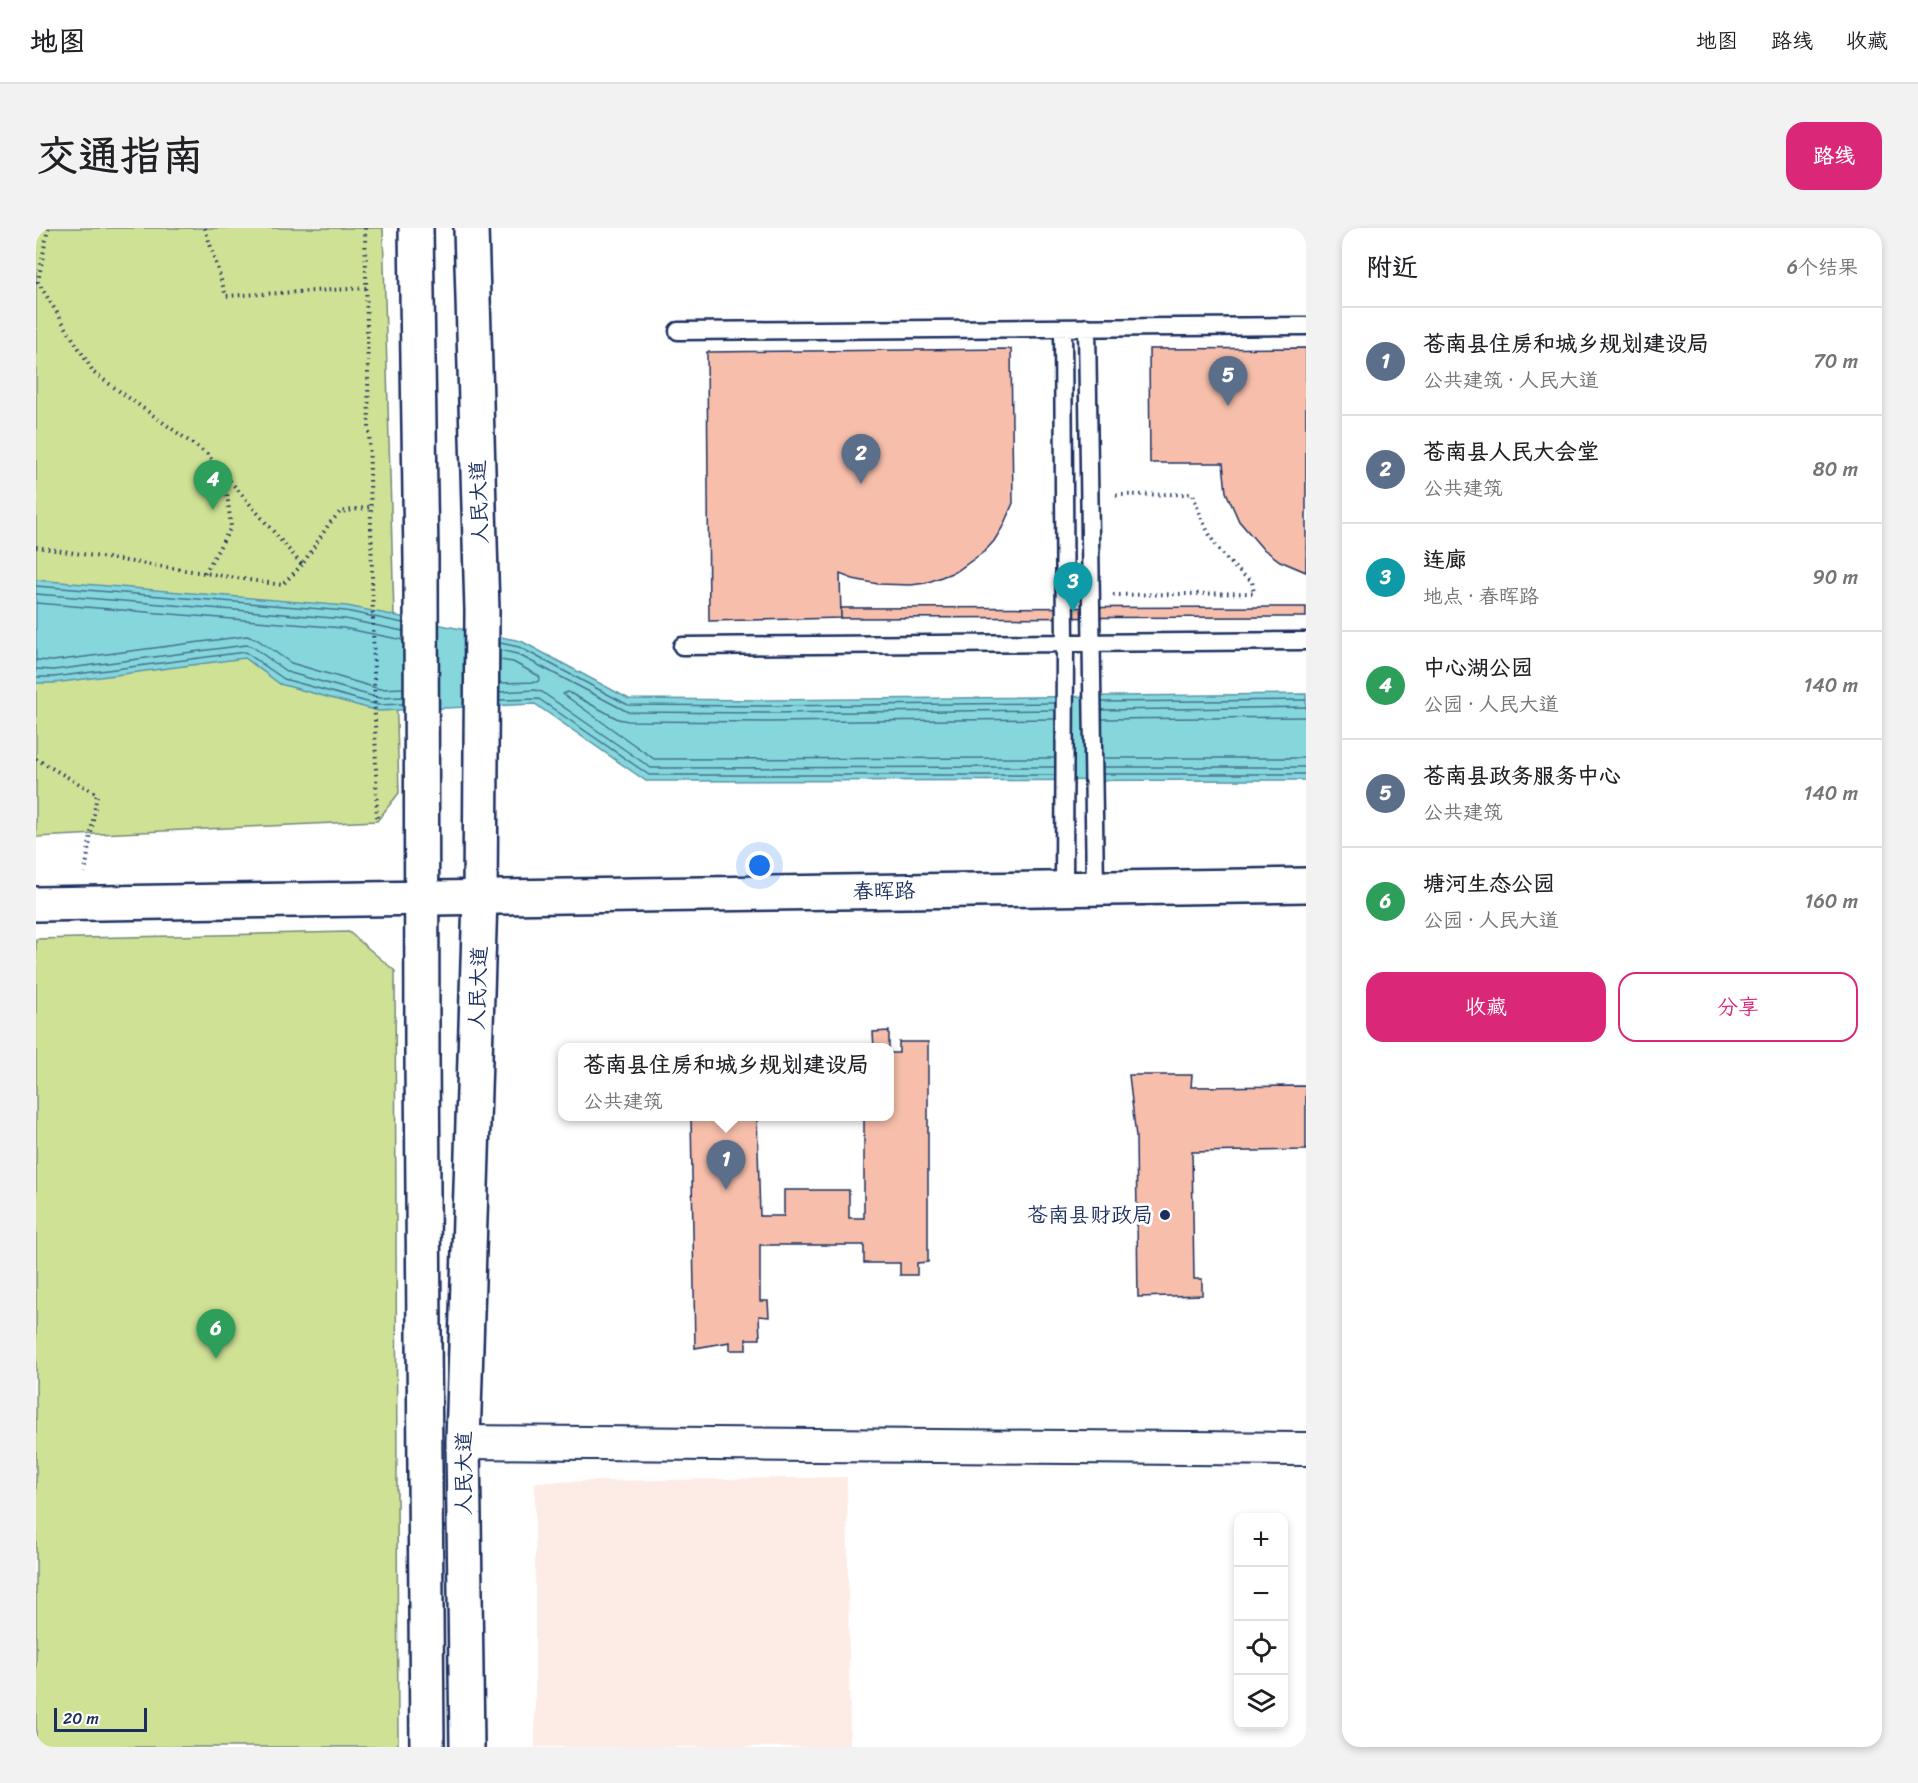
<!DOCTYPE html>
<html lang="zh">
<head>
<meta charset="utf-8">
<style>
  :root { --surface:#fff; --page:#f2f2f2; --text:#202124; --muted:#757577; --line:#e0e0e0; --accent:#db2777 }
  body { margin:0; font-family:Sriracha,"LXGW WenKai TC",sans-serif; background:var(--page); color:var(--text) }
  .controls { position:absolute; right:18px; bottom:18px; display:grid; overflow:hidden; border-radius:12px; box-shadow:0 3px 9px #0003 }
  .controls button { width:54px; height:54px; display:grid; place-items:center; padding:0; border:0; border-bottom:2px solid var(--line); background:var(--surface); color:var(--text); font:30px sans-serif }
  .scale { position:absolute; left:18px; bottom:15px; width:93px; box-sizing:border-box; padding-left:6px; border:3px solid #1b2f5e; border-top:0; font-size:16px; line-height:21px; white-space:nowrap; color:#1b2f5e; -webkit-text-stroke:4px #fff; paint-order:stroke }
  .you { position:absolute; left:724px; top:638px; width:21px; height:21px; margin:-15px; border:4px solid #fff; border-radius:50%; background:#1a73e8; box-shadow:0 0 0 9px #1a73e833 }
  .badge { display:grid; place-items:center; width:39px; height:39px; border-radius:50%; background:var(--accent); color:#fff; font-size:20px; font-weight:700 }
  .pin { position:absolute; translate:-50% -50px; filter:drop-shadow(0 2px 3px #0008) }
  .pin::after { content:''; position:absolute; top:32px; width:21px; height:18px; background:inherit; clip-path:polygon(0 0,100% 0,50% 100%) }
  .popup { position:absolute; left:522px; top:815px; width:336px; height:78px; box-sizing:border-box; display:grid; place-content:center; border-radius:12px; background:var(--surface); filter:drop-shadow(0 2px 4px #0005); font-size:20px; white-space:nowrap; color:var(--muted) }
  .popup b { font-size:22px; color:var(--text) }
  .popup::after { content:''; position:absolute; left:50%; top:100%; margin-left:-12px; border:12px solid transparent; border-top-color:var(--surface) }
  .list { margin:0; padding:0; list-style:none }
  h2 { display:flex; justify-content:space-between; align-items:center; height:78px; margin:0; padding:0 24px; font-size:26px }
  h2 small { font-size:20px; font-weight:400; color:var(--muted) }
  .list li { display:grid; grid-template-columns:39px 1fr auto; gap:18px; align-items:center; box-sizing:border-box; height:108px; padding:0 24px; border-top:2px solid var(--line) }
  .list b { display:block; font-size:22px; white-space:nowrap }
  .list p { margin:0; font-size:20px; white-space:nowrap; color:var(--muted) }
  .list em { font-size:20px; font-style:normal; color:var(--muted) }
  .actions { display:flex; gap:12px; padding:18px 24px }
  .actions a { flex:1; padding:14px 0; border:2px solid var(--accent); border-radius:18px; text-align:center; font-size:21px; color:var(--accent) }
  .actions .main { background:var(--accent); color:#fff }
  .icon { flex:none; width:33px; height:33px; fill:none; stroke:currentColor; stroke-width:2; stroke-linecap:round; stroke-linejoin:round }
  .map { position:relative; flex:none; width:1270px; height:1519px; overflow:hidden; border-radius:18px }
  header { display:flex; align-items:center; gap:36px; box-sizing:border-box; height:84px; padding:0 30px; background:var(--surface); border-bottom:2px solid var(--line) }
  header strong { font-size:28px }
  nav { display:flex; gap:33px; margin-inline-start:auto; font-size:21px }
  .intro { display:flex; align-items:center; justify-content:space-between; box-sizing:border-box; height:144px; padding:0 36px }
  h1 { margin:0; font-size:42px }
  .button { padding:15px 27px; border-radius:18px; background:var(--accent); color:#fff; font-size:21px; font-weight:700 }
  main { display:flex; gap:36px; padding:0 36px }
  aside { flex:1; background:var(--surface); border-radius:18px; box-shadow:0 3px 9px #0003 }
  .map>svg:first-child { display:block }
  .built { fill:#fdece6 }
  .green { fill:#cfe195; stroke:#75887a; stroke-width:1.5 }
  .water { fill:#85d7dc; stroke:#5b94aa; stroke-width:1.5 }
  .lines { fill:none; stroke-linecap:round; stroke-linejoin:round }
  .shore { stroke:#457290; stroke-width:1.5 }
  .building { fill:#f7bfab; stroke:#1b2f5e; stroke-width:1.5 }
  .service-casing { stroke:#1b2f5e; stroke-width:21 }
  .minor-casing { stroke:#1b2f5e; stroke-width:36 }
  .tertiary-casing { stroke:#1b2f5e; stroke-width:38 }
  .secondary-casing { stroke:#1b2f5e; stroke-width:38 }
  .path { stroke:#1b2f5e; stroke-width:4; stroke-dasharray:1.5 4.5; stroke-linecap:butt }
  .service { stroke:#fff; stroke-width:16 }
  .minor { stroke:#fff; stroke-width:32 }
  .tertiary { stroke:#fff; stroke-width:33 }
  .secondary { stroke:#fff; stroke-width:33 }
  .poi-dot { fill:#1b2f5e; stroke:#fff; stroke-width:2 }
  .labels { text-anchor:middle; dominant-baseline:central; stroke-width:6; stroke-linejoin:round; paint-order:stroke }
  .street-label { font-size:21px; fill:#1b2f5e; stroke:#fff }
  .poi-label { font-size:21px; fill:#1b2f5e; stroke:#fff; text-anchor:end }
</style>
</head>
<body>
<header>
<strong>地图</strong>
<nav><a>地图</a><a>路线</a><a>收藏</a></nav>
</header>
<div class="intro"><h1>交通指南</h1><a class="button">路线</a></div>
<main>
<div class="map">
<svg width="1270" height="1519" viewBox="0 0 1270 1519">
  <rect width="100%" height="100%" fill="#fff"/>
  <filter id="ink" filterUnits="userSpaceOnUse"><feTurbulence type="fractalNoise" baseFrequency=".0167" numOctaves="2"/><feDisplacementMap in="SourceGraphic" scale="12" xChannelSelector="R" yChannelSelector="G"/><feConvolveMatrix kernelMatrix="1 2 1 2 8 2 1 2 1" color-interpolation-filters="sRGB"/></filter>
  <g filter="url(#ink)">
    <path class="built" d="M811 1249 814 1519H499V1254Z"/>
    <path class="green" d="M0 0H347L363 565 341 593 0 609Z
      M313 704 359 743 362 1519H0V711Z"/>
    <path class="water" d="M0 352 311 378 485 413 593 471 732 472 1270 466V552L610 553 499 476 342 483 244 456 209 430 18 455H0Z"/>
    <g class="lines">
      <path class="shore" d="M0 358 310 383 367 395
        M0 366 309 391 367 403
        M0 375 307 400 367 412
        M464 415 483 419 592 477 732 478 1019 475
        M464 422 481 426 592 484 732 485 1019 482
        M0 432 17 433 211 408 222 412 255 435 344 461 367 460
        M0 441 18 442 210 417 217 419 251 444 343 470 367 469
        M0 449H18L209 424 248 451 342 477 367 476
        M463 455 501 454 504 451 503 448 477 434 464 432
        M463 464 499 462 506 464 615 540 1019 539
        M463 472 503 471 613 547H1019
        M1066 474 1270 472
        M1066 482 1270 479
        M1066 491 1270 489
        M1019 530 618 531 527 466 532 464 582 491 592 493 732 494 1019 491
        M1067 530H1270
        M1067 539H1270
        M1067 546H1270"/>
    </g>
    <path class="building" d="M1270 120V344L1244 333 1226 320 1203 293 1190 264 1187 235H1114L1113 121Z
      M975 121 977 275 966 300 958 313 949 323 921 343 890 355 875 357 842 356 817 351 804 346 805 390 673 393 671 124Z
      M1270 379V389L805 390V380Z
      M853 803V820H838L837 804Z
      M863 814H892V1034L881 1035V1047H864V1035H828V1017H724V1073H732L733 1089 723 1088 724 1111H710V1122H694V1114L659 1120 655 888H721L724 988H748V962H813V990H828V888H854V825H863Z
      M1093 847H1156L1155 859 1270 858V922L1156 924 1158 1051H1166V1067L1102 1069 1100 909Z"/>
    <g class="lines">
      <g class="service-casing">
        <path id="service" d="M1051 99 1059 659
          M1027 100 1029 415 1028 660
          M642 103 1270 98
          M646 418 1270 413"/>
      </g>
      <g class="minor-casing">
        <path id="minor" d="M427 1214 1270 1221"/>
      </g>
      <g class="tertiary-casing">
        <path id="tertiary" d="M0 676 1270 657"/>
      </g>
      <g class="secondary-casing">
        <path id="secondary" d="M380 0 385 330 386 828 391 1519
          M431 1519 427 1214 444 670 446 383 435 0"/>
      </g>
      <path class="path" d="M12 0 2 54 58 145 171 226 266 337 293 296 304 284 335 279
        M169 0 190 68 331 60
        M329 0 341 593
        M0 319 246 357 266 337
        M169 345 195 299 189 248
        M1077 367 1218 365 1216 353C1184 332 1168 302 1157 266L1077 267
        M0 531 61 566 49 645"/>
      <use href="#service" class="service"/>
      <use href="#minor" class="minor"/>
      <use href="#tertiary" class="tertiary"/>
      <use href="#secondary" class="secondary"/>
    </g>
  </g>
  <circle class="poi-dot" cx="1129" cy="987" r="6"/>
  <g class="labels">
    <g class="street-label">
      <text transform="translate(443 274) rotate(-92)">人民大道</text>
      <text transform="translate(848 663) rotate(-1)">春晖路</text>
      <text transform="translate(442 760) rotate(-88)">人民大道</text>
      <text transform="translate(428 1245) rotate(-90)">人民大道</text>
    </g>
    <g class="poi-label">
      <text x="1117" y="987">苍南县财政局</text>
    </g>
  </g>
</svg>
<div class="controls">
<button>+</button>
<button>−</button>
<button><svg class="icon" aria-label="locate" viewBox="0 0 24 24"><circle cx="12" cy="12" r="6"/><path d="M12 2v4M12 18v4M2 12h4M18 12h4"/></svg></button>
<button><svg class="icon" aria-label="layers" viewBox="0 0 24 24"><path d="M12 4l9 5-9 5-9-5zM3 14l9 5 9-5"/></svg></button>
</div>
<div class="scale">20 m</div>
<div class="you"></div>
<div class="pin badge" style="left:690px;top:962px;background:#5c6f8a">1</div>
<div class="popup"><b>苍南县住房和城乡规划建设局</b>公共建筑</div>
<div class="pin badge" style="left:825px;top:256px;background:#5c6f8a">2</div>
<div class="pin badge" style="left:1037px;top:384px;background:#0f9aa8">3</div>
<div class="pin badge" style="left:177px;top:282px;background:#2e9e5b">4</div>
<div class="pin badge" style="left:1192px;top:178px;background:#5c6f8a">5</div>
<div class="pin badge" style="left:180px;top:1131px;background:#2e9e5b">6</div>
</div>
<aside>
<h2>附近<small>6个结果</small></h2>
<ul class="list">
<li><span class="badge" style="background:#5c6f8a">1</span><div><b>苍南县住房和城乡规划建设局</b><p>公共建筑 · 人民大道</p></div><em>70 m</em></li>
<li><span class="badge" style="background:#5c6f8a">2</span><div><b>苍南县人民大会堂</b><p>公共建筑</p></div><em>80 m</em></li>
<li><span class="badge" style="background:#0f9aa8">3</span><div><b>连廊</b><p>地点 · 春晖路</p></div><em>90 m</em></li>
<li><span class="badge" style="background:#2e9e5b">4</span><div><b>中心湖公园</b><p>公园 · 人民大道</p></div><em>140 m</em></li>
<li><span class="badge" style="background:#5c6f8a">5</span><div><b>苍南县政务服务中心</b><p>公共建筑</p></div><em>140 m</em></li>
<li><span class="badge" style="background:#2e9e5b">6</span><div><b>塘河生态公园</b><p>公园 · 人民大道</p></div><em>160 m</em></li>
</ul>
<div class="actions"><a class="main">收藏</a><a>分享</a></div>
</aside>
</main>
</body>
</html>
